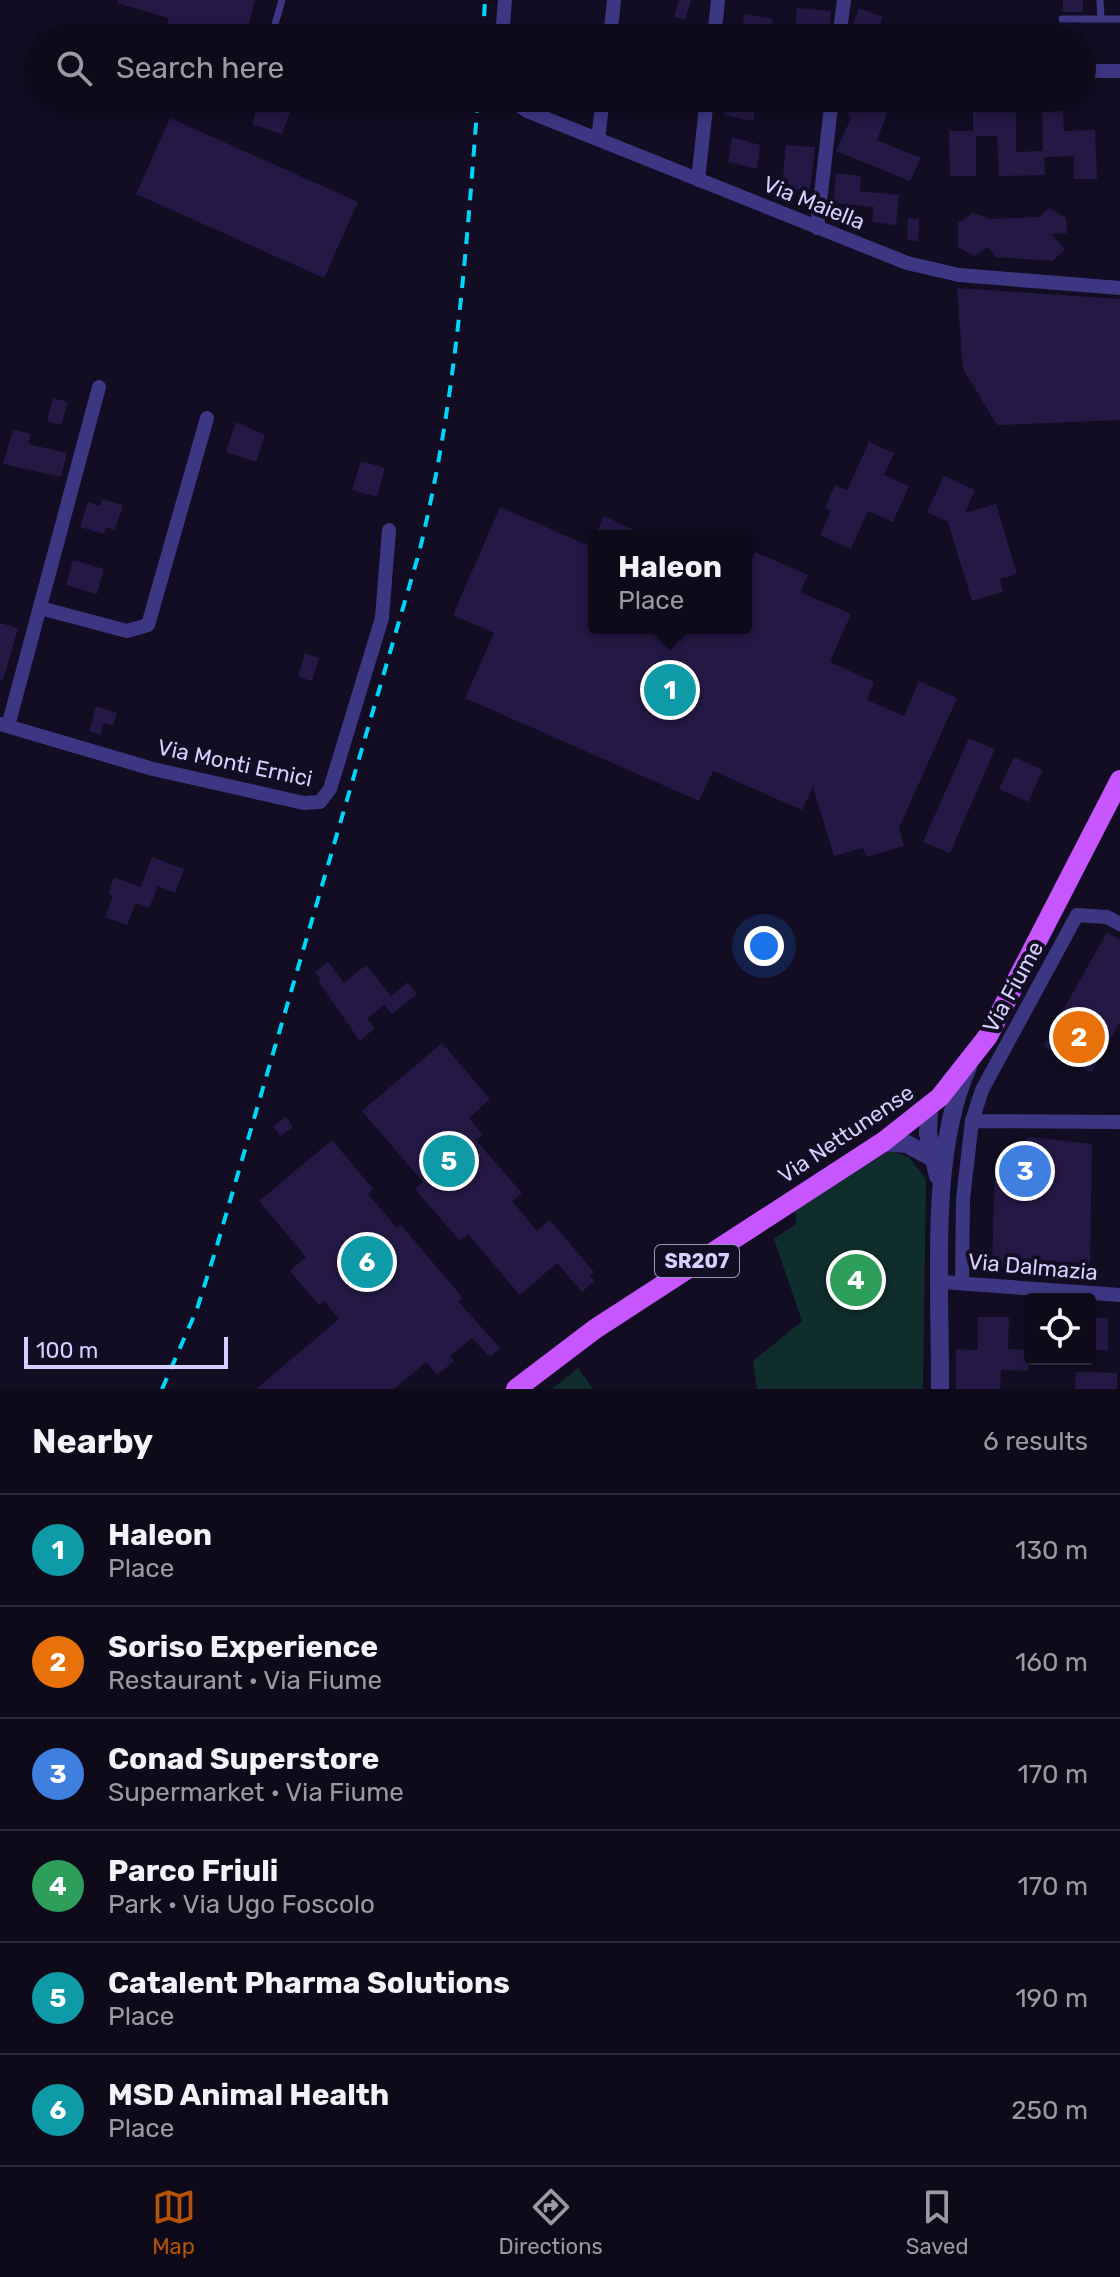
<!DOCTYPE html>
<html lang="en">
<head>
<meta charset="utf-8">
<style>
  :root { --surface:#0e0a1a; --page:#1c1827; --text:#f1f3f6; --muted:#9b9aa2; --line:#2e2b39; --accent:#b45309 }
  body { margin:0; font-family:Rubik,sans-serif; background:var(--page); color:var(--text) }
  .controls { position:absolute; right:24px; bottom:24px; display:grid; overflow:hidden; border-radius:8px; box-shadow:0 4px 12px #0003 }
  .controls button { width:72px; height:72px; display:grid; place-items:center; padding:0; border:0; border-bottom:2px solid var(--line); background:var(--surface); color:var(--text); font:40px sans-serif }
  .scale { position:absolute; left:24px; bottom:20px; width:204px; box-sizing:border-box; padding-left:8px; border:4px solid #d7cfff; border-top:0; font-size:22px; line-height:28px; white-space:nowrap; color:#d7cfff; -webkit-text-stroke:6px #120d23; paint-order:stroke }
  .you { position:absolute; left:764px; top:946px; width:28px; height:28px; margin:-20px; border:6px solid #fff; border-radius:50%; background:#1a73e8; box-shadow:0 0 0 12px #1a73e833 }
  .badge { display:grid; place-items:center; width:52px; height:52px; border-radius:50%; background:var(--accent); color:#fff; font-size:26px; font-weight:700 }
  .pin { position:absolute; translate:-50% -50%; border:4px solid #fff; box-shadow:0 2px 8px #0006 }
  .popup { position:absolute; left:588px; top:530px; width:164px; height:104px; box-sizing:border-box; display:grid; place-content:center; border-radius:8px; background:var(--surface); filter:drop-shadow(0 2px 6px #0005); font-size:26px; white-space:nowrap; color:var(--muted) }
  .popup b { font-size:30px; color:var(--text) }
  .popup::after { content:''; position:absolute; left:50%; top:100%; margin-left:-16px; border:16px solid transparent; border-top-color:var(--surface) }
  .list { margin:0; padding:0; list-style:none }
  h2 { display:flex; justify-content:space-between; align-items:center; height:104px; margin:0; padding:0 32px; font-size:34px }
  h2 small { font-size:26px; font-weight:400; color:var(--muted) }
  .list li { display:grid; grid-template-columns:52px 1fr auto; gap:24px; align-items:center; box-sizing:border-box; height:112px; padding:0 32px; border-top:2px solid var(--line) }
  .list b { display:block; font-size:30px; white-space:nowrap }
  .list p { margin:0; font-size:26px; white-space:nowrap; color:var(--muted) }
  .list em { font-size:26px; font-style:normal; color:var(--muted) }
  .icon { flex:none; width:44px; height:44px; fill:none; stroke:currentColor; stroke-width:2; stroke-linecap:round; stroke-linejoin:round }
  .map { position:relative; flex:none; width:1120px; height:1389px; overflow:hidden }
  .search { position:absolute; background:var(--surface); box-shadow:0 4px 12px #0003; left:24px; right:24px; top:24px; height:88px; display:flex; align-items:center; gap:20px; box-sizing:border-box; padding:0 28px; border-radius:44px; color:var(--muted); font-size:30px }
  .sheet { height:776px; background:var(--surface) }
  nav { display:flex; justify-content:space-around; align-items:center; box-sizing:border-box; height:112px; border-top:2px solid var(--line); background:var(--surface); font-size:22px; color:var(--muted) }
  nav a { display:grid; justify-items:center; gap:4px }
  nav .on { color:var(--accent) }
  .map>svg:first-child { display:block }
  .green { fill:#102d2d }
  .building { fill:#241945 }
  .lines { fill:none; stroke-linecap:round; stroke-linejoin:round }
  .service { stroke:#3d3783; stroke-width:7 }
  .minor { stroke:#3d3783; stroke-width:14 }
  .tertiary { stroke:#3d3783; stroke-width:18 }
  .primary { stroke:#c856ff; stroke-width:20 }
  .rail { stroke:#00d6fa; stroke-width:4; stroke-dasharray:12 10; stroke-linecap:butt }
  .labels { text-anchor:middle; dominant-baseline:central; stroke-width:8; stroke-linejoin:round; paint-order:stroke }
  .shield { fill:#120d23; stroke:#9c95bd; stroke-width:2 }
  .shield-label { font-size:20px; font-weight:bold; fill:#d7cfff }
  .street-label { font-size:22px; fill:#d7cfff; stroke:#120d23 }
</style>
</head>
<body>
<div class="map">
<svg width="1120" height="1389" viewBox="0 0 1120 1389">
  <rect width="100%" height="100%" fill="#120d23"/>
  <path class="green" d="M889 1151 909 1157 926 1179 923 1389H757L753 1361 802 1321 774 1239 796 1224 795 1209Z
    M578 1368 593 1389H552Z"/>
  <path class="building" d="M118 0H255L245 38H163L169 18 117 3Z
    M679 0H691L685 20 674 17Z
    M1063 0H1083V12H1063Z
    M797 8 831 11 828 38H794Z
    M859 8 883 17 875 38 849 36Z
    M745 14 773 19 770 38H740Z
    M556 23 592 37V38H549Z
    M727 98H758L753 121 724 115Z
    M846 98H893L877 140 921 158 910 181 836 151 851 118 843 105Z
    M259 102 290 112 282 134 252 124Z
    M1063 110 1064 131 1095 130 1097 179H1074V156L1044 157 1045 175 999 176 997 136H976V176H950L949 131H973V112L1016 111V152L1043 151 1042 111Z
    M170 118 358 202 324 278 136 194Z
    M732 137 760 145 757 169 728 162Z
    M786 145 815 147 810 191 782 188Z
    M836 173 861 176 860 191 899 195 896 225 872 222 874 207 833 203Z
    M1049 208 1066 218 1067 233 1051 234 1065 249 1053 261 995 257 988 247 974 256 958 247V223L973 213 991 219 1039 217Z
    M908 218 919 219 918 241 907 240Z
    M957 288 1120 299V420L997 425 963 369Z
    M53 398 68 402 61 425 47 421Z
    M236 422 265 435 256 462 226 452Z
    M13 429 31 434 28 444 67 453 61 477 3 464Z
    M869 442 894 453 884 475 909 486 893 522 868 511 851 549 820 535 831 511 825 508 835 485 847 490Z
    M361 461 385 468 377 497 352 490Z
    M944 476 975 490 965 513 996 504 1017 574 1000 579 1003 592 972 601 948 522 927 512Z
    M102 499 123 505 115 530 106 527 104 534 80 527 88 502 100 506Z
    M500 507 594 548V628H746V572L755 552 808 575 800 592 851 614 830 662 874 682 867 700 904 716 919 681 957 698 899 828 904 846 866 857 863 848 834 856 813 787 802 810 713 771 699 801 465 698 494 633 453 615Z
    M604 516 647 536H595Z
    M73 560 104 569 97 594 66 585Z
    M0 623 18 628 3 680 0 679Z
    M305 653 319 658 312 681 298 677Z
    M96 706 117 713 113 726 104 723 100 735 89 731Z
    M969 738 995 749 950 853 923 842Z
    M1014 757 1043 770 1028 802 999 789Z
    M152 857 184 869 175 893 158 886 149 908 136 903 127 925 105 917 113 896 108 894 114 877 141 887Z
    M1107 932 1120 940V1022L1091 1073 1043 1046Z
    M328 962 344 983 366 965 391 996 408 982 417 994 392 1014 384 1005 367 1019 375 1028 360 1041 319 982 321 980 315 972Z
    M442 1043 490 1099 469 1118 483 1135 476 1140 522 1193 512 1201 537 1231 550 1220 594 1272 590 1276 594 1281 582 1292 557 1263 520 1295 468 1234 460 1241 415 1189 423 1182 362 1111Z
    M286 1117 293 1127 280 1136 273 1126Z
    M1029 1137 1092 1144 1090 1263 1011 1261V1267L992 1266 995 1169Z
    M332 1140 373 1189 368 1194 397 1228 401 1225 463 1298 458 1301 500 1348 490 1357 472 1338 450 1356 454 1361 437 1375 426 1362 394 1389H256L339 1319 324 1301 319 1305 290 1271 306 1257 259 1201Z
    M978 1317H1009L1008 1349 1029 1350 1028 1371 1001 1370 1000 1389H956V1349L978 1350Z
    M1090 1318H1108V1350H1090Z
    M1076 1372 1117 1373V1389H1075Z"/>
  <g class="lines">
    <path class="service" d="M1100 0 1101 19
      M1062 19H1120
      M271 38 282 0"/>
    <path class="minor" d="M502 38 505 0
      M610 38 614 0
      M714 38 718 0
      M839 38 844 0
      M1082 71H1120
      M508 98 527 111 907 263 959 275 1120 288
      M598 139 603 98
      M698 180 707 98
      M817 228 832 98
      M40 608 127 631 148 625 207 418
      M0 724 153 769 304 803 320 802 330 789 382 618 389 530
      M8 726 99 387
      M972 1121 982 1090 1077 915 1107 917 1120 924
      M941 1282 1120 1295
      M962 1283 963 1199 972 1121 1120 1122"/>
    <path class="tertiary" d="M929 1108 928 1134 938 1176
      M883 1142 907 1144 935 1159
      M940 1389C941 1293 928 1155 968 1067"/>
    <path class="primary" d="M516 1389 595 1329 883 1142 940 1097 988 1036 1120 780"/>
    <path class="rail" d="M483 38 485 0
      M162 1389 197 1309 216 1249 419 553C456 402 466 253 478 98"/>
  </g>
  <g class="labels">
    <rect class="shield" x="655" y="1245" width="84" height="32" rx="6"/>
    <g class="shield-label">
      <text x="697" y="1261">SR207</text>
    </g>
    <g class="street-label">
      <text transform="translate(814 203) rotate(22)">Via Maiella</text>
      <text transform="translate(235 763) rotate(12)">Via Monti Ernici</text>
      <text transform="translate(1013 987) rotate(-61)">Via Fiume</text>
      <text transform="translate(846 1134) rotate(-34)">Via Nettunense</text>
      <text transform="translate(1033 1267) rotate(5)">Via Dalmazia</text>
    </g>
  </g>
</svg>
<div class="controls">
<button><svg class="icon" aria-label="locate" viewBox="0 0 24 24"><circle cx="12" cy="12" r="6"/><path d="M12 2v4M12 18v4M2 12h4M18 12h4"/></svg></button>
</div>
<div class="scale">100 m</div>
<div class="you"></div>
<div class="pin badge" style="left:670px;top:690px;background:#0f9aa8">1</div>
<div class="popup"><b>Haleon</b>Place</div>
<div class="pin badge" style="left:1079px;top:1037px;background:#e8710a">2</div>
<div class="pin badge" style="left:1025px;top:1171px;background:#3f7fe0">3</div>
<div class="pin badge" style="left:856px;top:1280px;background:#2e9e5b">4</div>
<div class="pin badge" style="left:449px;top:1161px;background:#0f9aa8">5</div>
<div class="pin badge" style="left:367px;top:1262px;background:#0f9aa8">6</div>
<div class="search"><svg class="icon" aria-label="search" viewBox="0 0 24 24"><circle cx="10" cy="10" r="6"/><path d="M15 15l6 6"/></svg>Search here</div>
</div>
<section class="sheet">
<h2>Nearby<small>6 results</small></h2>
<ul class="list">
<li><span class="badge" style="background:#0f9aa8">1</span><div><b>Haleon</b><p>Place</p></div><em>130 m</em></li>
<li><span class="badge" style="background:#e8710a">2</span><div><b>Soriso Experience</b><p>Restaurant · Via Fiume</p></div><em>160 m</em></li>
<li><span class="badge" style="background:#3f7fe0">3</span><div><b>Conad Superstore</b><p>Supermarket · Via Fiume</p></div><em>170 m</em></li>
<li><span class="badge" style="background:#2e9e5b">4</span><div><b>Parco Friuli</b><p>Park · Via Ugo Foscolo</p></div><em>170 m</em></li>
<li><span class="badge" style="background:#0f9aa8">5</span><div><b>Catalent Pharma Solutions</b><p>Place</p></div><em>190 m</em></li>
<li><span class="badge" style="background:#0f9aa8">6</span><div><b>MSD Animal Health</b><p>Place</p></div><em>250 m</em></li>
</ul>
</section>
<nav>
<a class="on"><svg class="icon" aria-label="map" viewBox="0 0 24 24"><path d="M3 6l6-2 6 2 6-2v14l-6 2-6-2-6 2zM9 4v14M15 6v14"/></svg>Map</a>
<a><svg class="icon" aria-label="directions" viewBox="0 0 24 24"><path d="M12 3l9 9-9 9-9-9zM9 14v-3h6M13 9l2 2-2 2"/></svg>Directions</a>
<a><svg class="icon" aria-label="saved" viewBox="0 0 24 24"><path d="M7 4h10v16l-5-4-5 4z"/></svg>Saved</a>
</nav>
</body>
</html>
